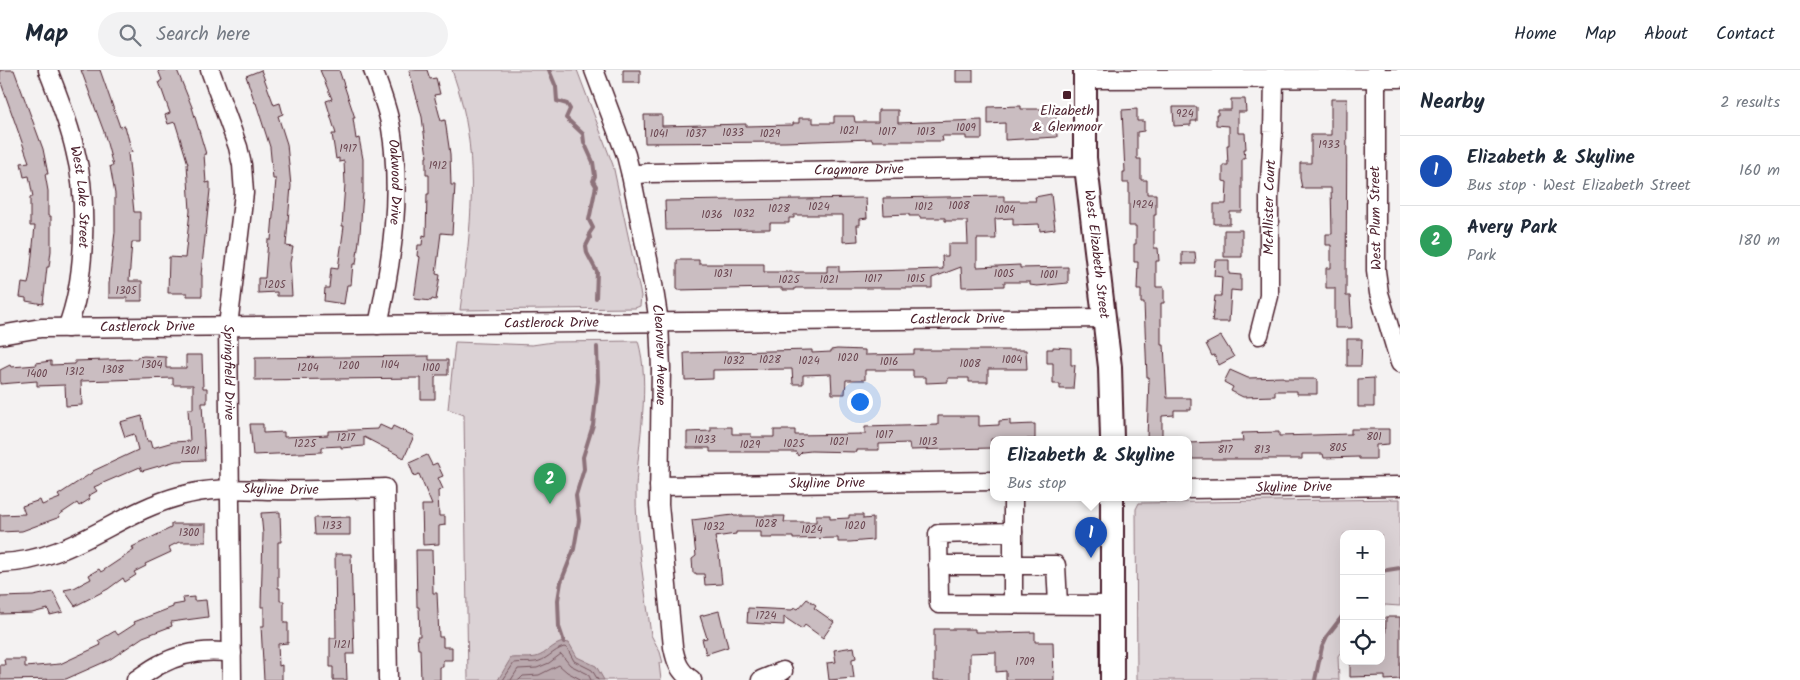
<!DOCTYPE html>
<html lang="en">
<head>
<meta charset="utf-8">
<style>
  :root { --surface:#fff; --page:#f2f2f3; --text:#1f2937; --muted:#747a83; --line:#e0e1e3; --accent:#2563eb }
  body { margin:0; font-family:Kalam,sans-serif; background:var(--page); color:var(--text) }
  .controls { position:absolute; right:15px; bottom:15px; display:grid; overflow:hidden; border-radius:10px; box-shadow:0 5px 20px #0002 }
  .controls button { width:45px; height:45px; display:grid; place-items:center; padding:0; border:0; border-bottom:1px solid var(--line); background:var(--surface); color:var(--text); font:25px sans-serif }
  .you { position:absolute; left:859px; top:331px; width:18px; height:18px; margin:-12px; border:4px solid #fff; border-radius:50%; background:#1a73e8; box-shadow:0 0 0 8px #1a73e833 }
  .badge { display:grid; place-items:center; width:32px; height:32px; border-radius:50%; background:var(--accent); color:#fff; font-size:16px; font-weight:700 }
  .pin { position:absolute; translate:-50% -41px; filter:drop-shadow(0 1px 2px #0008) }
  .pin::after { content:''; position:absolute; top:26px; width:18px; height:15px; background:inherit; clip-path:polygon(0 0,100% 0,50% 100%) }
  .popup { position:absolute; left:990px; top:366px; width:202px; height:65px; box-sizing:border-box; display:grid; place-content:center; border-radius:10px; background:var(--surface); filter:drop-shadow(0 1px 4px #0005); font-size:16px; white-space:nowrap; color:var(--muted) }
  .popup b { font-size:19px; color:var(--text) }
  .popup::after { content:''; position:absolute; left:50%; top:100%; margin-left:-10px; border:10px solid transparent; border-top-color:var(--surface) }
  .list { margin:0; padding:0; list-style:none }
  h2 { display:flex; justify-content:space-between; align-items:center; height:65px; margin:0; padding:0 20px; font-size:21px }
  h2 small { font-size:16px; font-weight:400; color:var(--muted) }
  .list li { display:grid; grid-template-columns:32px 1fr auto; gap:15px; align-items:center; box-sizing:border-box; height:70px; padding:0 20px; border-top:1px solid var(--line) }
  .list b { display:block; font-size:19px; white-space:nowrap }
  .list p { margin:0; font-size:16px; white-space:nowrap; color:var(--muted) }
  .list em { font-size:16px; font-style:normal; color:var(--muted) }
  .icon { flex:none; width:28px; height:28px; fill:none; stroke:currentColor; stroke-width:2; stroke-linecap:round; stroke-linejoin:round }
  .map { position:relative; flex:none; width:1400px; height:610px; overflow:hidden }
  header { display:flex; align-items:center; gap:30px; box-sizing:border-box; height:70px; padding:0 25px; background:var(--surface); border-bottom:1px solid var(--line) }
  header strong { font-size:24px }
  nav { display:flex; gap:28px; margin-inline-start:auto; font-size:18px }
  .search { width:350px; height:45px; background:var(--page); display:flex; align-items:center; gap:12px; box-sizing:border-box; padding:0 18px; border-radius:28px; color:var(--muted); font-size:19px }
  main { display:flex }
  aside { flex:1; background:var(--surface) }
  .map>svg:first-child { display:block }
  .green { fill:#dbd2d5; stroke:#927880 }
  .water { fill:#baa9ae; stroke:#8d727a }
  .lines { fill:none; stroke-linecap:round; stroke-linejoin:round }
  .shore { stroke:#77565f; stroke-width:1 }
  .stream { stroke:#8d727a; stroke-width:4 }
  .building { fill:#cabdc1; stroke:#4a1f2b }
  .minor-casing { stroke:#4a1f2b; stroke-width:21 }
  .major-casing { stroke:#4a1f2b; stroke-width:26 }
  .minor { stroke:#fff; stroke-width:18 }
  .major { stroke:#fff; stroke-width:22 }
  .poi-dot { fill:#4a1f2b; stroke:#fff; stroke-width:2 }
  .labels { text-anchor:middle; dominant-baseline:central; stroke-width:5; stroke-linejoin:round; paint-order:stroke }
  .number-label { font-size:11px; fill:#6a4650 }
  .poi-label { font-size:14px; fill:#4a1f2b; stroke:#fff }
  .street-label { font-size:14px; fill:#4a1f2b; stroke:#fff }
</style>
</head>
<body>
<header>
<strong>Map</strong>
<div class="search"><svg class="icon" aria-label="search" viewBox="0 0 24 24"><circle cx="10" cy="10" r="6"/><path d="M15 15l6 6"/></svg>Search here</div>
<nav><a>Home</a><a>Map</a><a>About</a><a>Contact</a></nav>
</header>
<main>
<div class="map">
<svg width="1400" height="610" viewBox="0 0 1400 610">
  <rect width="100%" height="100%" fill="#f4f2f2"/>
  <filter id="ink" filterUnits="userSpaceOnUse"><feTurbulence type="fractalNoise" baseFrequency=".02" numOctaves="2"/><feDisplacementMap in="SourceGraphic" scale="10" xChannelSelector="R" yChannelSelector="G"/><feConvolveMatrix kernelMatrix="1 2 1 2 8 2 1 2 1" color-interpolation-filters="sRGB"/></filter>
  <g filter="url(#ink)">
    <path class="green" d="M452 0H577L613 95 641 226 640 236 635 238 460 240C469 173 479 104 463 37 460 24 456 12 452 0Z
      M638 271C651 315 638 372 636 418 635 467 645 517 651 565L660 582 663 593H659L661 610H468L464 345 448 339 455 272 532 275 553 272Z
      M1400 429V536L1385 535 1381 537V464H1344V577L1338 586 1339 610H1137L1136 439 1139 433Z"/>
    <path class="water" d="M564 572 569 573 577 587 596 596 604 610H498L511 588C519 587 528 589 536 587 547 584 552 574 564 572Z"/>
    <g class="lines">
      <path class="shore" d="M503 610 514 593C520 592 528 593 535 592 546 591 553 580 564 577L567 578 574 591 592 600 598 610
        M511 610 518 599 537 598 549 593 561 584 570 595 588 604 591 610
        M519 610 523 606 539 605 559 595 567 602 582 610"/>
      <path class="stream" d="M549 0 556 17 557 31 567 34 570 39 566 48 583 64 584 72 593 92 595 106 593 111 596 116 589 150 593 158 589 164 590 168 586 176 587 183 597 202 596 228
        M1381 501 1400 498
        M564 572 559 557 558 530 561 512 574 479 579 450 576 425 584 399 583 387 593 355 598 311 597 277
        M1315 610 1322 577 1327 566 1344 544"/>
    </g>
    <path class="building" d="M0 0H14L43 79 48 104H45L48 121V146H51V181L49 197H47L43 234 26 231V228L20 227 22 213 28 214 30 204 35 156H30V127H33L29 106 24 107 21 93 29 92 0 10Z
      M81 0H100L120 57 125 56 132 82 128 83 134 142H140V172H132L129 211H142V231H127V228H109V214L115 162V124L110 96H113L104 62Z
      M158 0H177L192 37 206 84H204L206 113 210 112V120L201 205H202V226H187V223H168L169 187 185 188 190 141 187 94H188L175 52 168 54 165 45 170 43 159 12 162 10Z
      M261 0 274 35 280 33 283 44 278 46 287 74 291 116 286 176 293 177 290 193 292 226H277V222L258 223V208H265L268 170H271L276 109H273L270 77 256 33H255L246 6Z
      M320 0H339L355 48H353L356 69 359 68 363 89V123L360 163 356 194H353L351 215H347L344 234 324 231 325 218H329L331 198 338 199 344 156H342L345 114 344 91 339 92V88L336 89 332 64H336L326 31 332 29Z
      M409 0H427L430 9 436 8 440 24 434 25 441 51 445 50 450 84 451 115H455L452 164 441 163 436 204 440 205 436 230 432 229 431 231 414 229 420 187 417 186 418 175H422L423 165 426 166 427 124H429V105H426V87H427L422 47Z
      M623 0H640V13H623Z
      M956 0H973V12H956Z
      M1231 29H1245L1246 42H1238V63H1245L1246 79H1244L1245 88H1242V142H1230V154H1214V134H1226L1227 112 1223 111V95H1228L1227 75H1229V56L1216 55V45H1218V40H1231Z
      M1331 29H1347L1346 226H1350L1352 258H1335V218H1326V198H1331V175H1326V164H1332L1331 118H1302L1300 108V93H1311V65H1331Z
      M1021 36V39H1056L1057 67 1005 70V53L988 54V37Z
      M1173 37H1197V51H1191V55L1174 56Z
      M1137 39V51H1144V61L1137 62V89H1141V110H1147V124H1156V145H1154V178H1158L1159 191H1156V217H1164V233H1161V275H1164L1167 328H1191V340H1174V345L1162 346V369H1147L1149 307H1147L1144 233H1141V220H1137L1138 192H1134V174H1136V156H1129V113H1123V102H1125L1122 40Z
      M878 40H898V53L982 50V69H966V66H942L943 71H872V69L785 72 645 73 644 45H662V56L746 54V56L793 55V53H799V48H813V53H834V46H854L855 52H878Z
      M1051 124 1055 159 1040 161 1039 154 1013 155V148L995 149 996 169H977V197L1020 195V198L1068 197V213L1037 216 1030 215V212H1004V216L962 217 961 197 932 208V218H795V220H782V218H775L677 220V190H699V194H764V202H827V196H839V202L943 199 942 186H948V174H968L967 151H945V148H920V146H909V144L884 145 883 128 1004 126V131H1036L1035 127Z
      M866 128 867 148 860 149V155H857L858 171 843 172V145H794V148H789V153H770V159L666 160 665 131Z
      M1224 160H1242V187H1224Z
      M1182 182H1195L1196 194H1182Z
      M1215 190H1229V204L1241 205V221L1231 220 1229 252H1212L1215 226H1221L1222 207 1214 206Z
      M1221 266 1234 287 1219 295 1214 285 1212 286 1206 274Z
      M1347 269H1362L1361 296H1347Z
      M1053 277 1071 278V295H1075L1073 319H1060V314H1053V293H1047V279H1053Z
      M837 279 865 280V285L914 284V280H1026L1027 299H988V312H969V308H948V312L926 313V307H913V300H865V310H846L845 324H832L831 304 803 305V314H793L792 299 713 300V309L685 310 684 283 812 280V283L831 282V280Z
      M186 285H202L203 318H207V333H202L205 390 176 391 142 401 140 397 94 417 97 421 88 426 90 429 79 436 77 433 59 445 60 447 22 461 0 462V445L25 444 22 436 40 430 42 435 60 428 58 425 93 402V401L138 380 134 364 125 367 120 352 142 346 147 371H150L152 378 173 372 190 371 188 339H193V315H173V308L81 311 82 335 66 336 65 315 37 316V311L0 314V300L10 295 11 297 37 295 36 293 51 291V295L75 294V291L137 289V287L144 286 166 287V298H186Z
      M429 286V290H448V305H436L435 308V329H421V308L255 310V288Z
      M1230 300 1248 308 1283 307 1284 309H1317V324H1297V321H1275V326L1243 327 1231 321 1233 317 1224 312Z
      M1374 308V337H1358V309Z
      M938 346H979V356L999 355V351L1010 350V355L1035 354V369H991V378L910 380 909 373 879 374V380H857V382L811 381 802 382 798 386 796 382H710V378H687V362L711 361V357H732V364H751V367H774V360H795V365L865 364V357L938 355Z
      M250 354H263V363L284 362V367L328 365V361L378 359 380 355 391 360 393 356 414 366 404 388 364 367V376L341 378V376L322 377V382L253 385Z
      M1351 359H1389V374L1376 375V389H1359V387L1324 388 1323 384H1302V389H1188V373L1243 371 1242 363 1279 362V366L1351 364Z
      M427 385 432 395 437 393 443 406 438 408 443 419 438 421 439 446H445V455L439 456V474L423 475 422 435H432L419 404 414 406 409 393Z
      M280 442 281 472H278V518H280V531H284V553H288V573L278 574 279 596 282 595V610H264L261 556H264V537H261L263 464 261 443Z
      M733 445 734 446H785L784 452H816V445H830V449L849 448V445H863V449L873 448V470L850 472H838V468L793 469V467H772V468H761V462H736V464L715 467 719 485 722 514 705 515 704 504H696V503H693L692 489 696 486 692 450Z
      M350 447V465H315L314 448Z
      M171 454H206V472H179L169 477 171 482 145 494 146 496 134 502 136 505 125 512 123 508 108 519 75 536 64 520 74 518 91 509 89 505 99 499 101 502 134 480 132 477 171 458Z
      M416 480H432L433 523H437L439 567H443V577H452V590H443V597H440V610H421L420 579H418L417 566H420L419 537H417Z
      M335 484H351L354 584H346L347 610H333V597H330V568H336Z
      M53 522 63 542 50 545 48 539 32 543 0 544V527L33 526Z
      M194 527V531L206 530 208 547 171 552 172 556 143 567 109 590 66 609 0 610V595H5L4 589H25V597L60 594 101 575 98 571 115 561 118 565 135 554 134 552 173 537V535L184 533 183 528Z
      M807 529 816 535 814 538 834 552 823 568 805 555 802 559 784 547V555L747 553 748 538 792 540 794 537 798 539Z
      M719 541 728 577 706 584 702 569 707 568 700 546Z
      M1386 547H1400V609L1385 610V606L1350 607V591H1385Z
      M934 559H975V562H997V563L1035 562V572H1053L1054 610H1006V601L996 602V582L970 583V610H934Z
      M854 577 856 588 852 589V592L854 608 829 610 827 593 836 592 834 580Z"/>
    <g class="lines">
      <g class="minor-casing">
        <g id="minor">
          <path id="s1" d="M48 0C58 26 69 53 75 80 88 129 86 210 67 258"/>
          <path id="s2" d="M210 0 238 77 242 95 244 123 228 256 232 610"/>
          <path id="s3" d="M373 0C380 19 388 39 391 58 402 123 392 191 378 255"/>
          <path id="s4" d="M594 0 626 85 631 105 653 214 659 252 661 298 659 435 673 577C676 592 679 601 692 610"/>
          <path d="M1376 0V201L1379 223 1400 293"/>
          <path d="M1085 9 1400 8"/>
          <path id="s5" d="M631 105 648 103 1085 97"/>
          <path id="s6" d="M0 265 41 258 1104 248"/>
          <path id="s7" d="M1259 265 1269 226V128L1273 62 1274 8 1276 0"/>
          <path id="s8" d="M659 416 994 411"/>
          <path id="s9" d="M1188 419 1400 416"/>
          <path d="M1013 427V462L938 464 939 534 1112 535"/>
          <path d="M1013 462V534"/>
          <path id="s10" d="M0 493C70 492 116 443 180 426 210 417 240 419 271 420 309 421 347 419 385 418L388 610"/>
          <path d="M938 495H1056L1058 534"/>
          <path d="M136 610C144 605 151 599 159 595 183 582 206 579 232 583"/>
          <path d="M761 610 783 601"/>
        </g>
      </g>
      <g class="major-casing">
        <g id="major">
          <path id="s11" d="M1085 0V88L1110 297 1112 369"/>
          <path d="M1112 610V427"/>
        </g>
      </g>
      <use href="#minor" class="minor"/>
      <use href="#major" class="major"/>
    </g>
  </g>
  <rect class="poi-dot" x="1062" y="20" width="10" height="10" rx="2.5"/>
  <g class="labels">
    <g class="number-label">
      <text x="1185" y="44">924</text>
      <text x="966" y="58">1009</text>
      <text x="849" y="61">1021</text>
      <text x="887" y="62">1017</text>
      <text x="926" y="62">1013</text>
      <text x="733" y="63">1033</text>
      <text x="659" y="64">1041</text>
      <text x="696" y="64">1037</text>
      <text x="770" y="64">1029</text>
      <text x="1329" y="75">1933</text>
      <text x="348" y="79">1917</text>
      <text x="438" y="96">1912</text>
      <text x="1143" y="135">1924</text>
      <text x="959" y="136">1008</text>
      <text x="819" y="137">1024</text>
      <text x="924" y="137">1012</text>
      <text x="779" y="139">1028</text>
      <text x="1005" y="140">1004</text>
      <text x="744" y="144">1032</text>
      <text x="712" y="145">1036</text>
      <text x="723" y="204">1031</text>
      <text x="1004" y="204">1005</text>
      <text x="1049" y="205">1001</text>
      <text x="873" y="209">1017</text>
      <text x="916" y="209">1015</text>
      <text x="789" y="210">1025</text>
      <text x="829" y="210">1021</text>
      <text x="275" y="215">1205</text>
      <text x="126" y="221">1305</text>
      <text x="848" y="288">1020</text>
      <text x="770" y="290">1028</text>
      <text x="1012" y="290">1004</text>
      <text x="734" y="291">1032</text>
      <text x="809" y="291">1024</text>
      <text x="889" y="292">1016</text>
      <text x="970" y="294">1008</text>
      <text x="152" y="295">1304</text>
      <text x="390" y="295">1104</text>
      <text x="349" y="296">1200</text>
      <text x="308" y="298">1204</text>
      <text x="431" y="298">1100</text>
      <text x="113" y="300">1308</text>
      <text x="75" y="302">1312</text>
      <text x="37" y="304">1400</text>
      <text x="884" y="365">1017</text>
      <text x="1374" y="367">801</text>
      <text x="346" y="368">1217</text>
      <text x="705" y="370">1033</text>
      <text x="839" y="372">1021</text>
      <text x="928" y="372">1013</text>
      <text x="305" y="374">1225</text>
      <text x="794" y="374">1025</text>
      <text x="750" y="375">1029</text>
      <text x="1338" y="378">805</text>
      <text x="1225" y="380">817</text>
      <text x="1262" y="380">813</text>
      <text x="190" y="381">1301</text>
      <text x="766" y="454">1028</text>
      <text x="332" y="456">1133</text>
      <text x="855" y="456">1020</text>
      <text x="714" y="457">1032</text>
      <text x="812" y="460">1024</text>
      <text x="189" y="463">1300</text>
      <text x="766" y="546">1724</text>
      <text x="342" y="575">1121</text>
      <text x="1025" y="592">1709</text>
    </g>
    <g class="poi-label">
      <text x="1067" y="41">Elizabeth<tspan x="1067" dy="16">&amp; Glenmoor</tspan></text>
    </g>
    <g class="street-label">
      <text stroke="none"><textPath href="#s5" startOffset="228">Cragmore Drive</textPath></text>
      <text stroke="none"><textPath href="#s3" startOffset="115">Oakwood Drive</textPath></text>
      <text stroke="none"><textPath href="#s1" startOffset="132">West Lake Street</textPath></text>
      <text stroke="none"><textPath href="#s7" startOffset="129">McAllister Court</textPath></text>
      <text transform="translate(1376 148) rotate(-91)">West Plum Street</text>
      <text stroke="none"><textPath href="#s11" startOffset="185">West Elizabeth Street</textPath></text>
      <text stroke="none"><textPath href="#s6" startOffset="958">Castlerock Drive</textPath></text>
      <text stroke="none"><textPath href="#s6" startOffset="552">Castlerock Drive</textPath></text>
      <text stroke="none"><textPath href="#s6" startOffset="148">Castlerock Drive</textPath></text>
      <text stroke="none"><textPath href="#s4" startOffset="294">Clearview Avenue</textPath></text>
      <text stroke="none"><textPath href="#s2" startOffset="309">Springfield Drive</textPath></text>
      <text stroke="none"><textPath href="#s8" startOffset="168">Skyline Drive</textPath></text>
      <text stroke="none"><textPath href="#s9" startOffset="106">Skyline Drive</textPath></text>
      <text stroke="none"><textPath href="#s10" startOffset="295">Skyline Drive</textPath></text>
    </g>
  </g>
</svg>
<div class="controls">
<button>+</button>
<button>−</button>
<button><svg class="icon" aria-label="locate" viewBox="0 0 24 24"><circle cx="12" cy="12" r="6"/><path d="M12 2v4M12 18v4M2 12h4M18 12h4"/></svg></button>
</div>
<div class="you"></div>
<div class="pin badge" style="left:1091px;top:488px;background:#1a4fb4">1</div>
<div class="popup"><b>Elizabeth &amp; Skyline</b>Bus stop</div>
<div class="pin badge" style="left:550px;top:434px;background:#2e9e5b">2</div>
</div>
<aside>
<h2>Nearby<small>2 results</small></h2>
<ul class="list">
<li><span class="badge" style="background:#1a4fb4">1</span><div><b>Elizabeth &amp; Skyline</b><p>Bus stop · West Elizabeth Street</p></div><em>160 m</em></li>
<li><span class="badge" style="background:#2e9e5b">2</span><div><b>Avery Park</b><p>Park</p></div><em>180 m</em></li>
</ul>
</aside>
</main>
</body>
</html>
